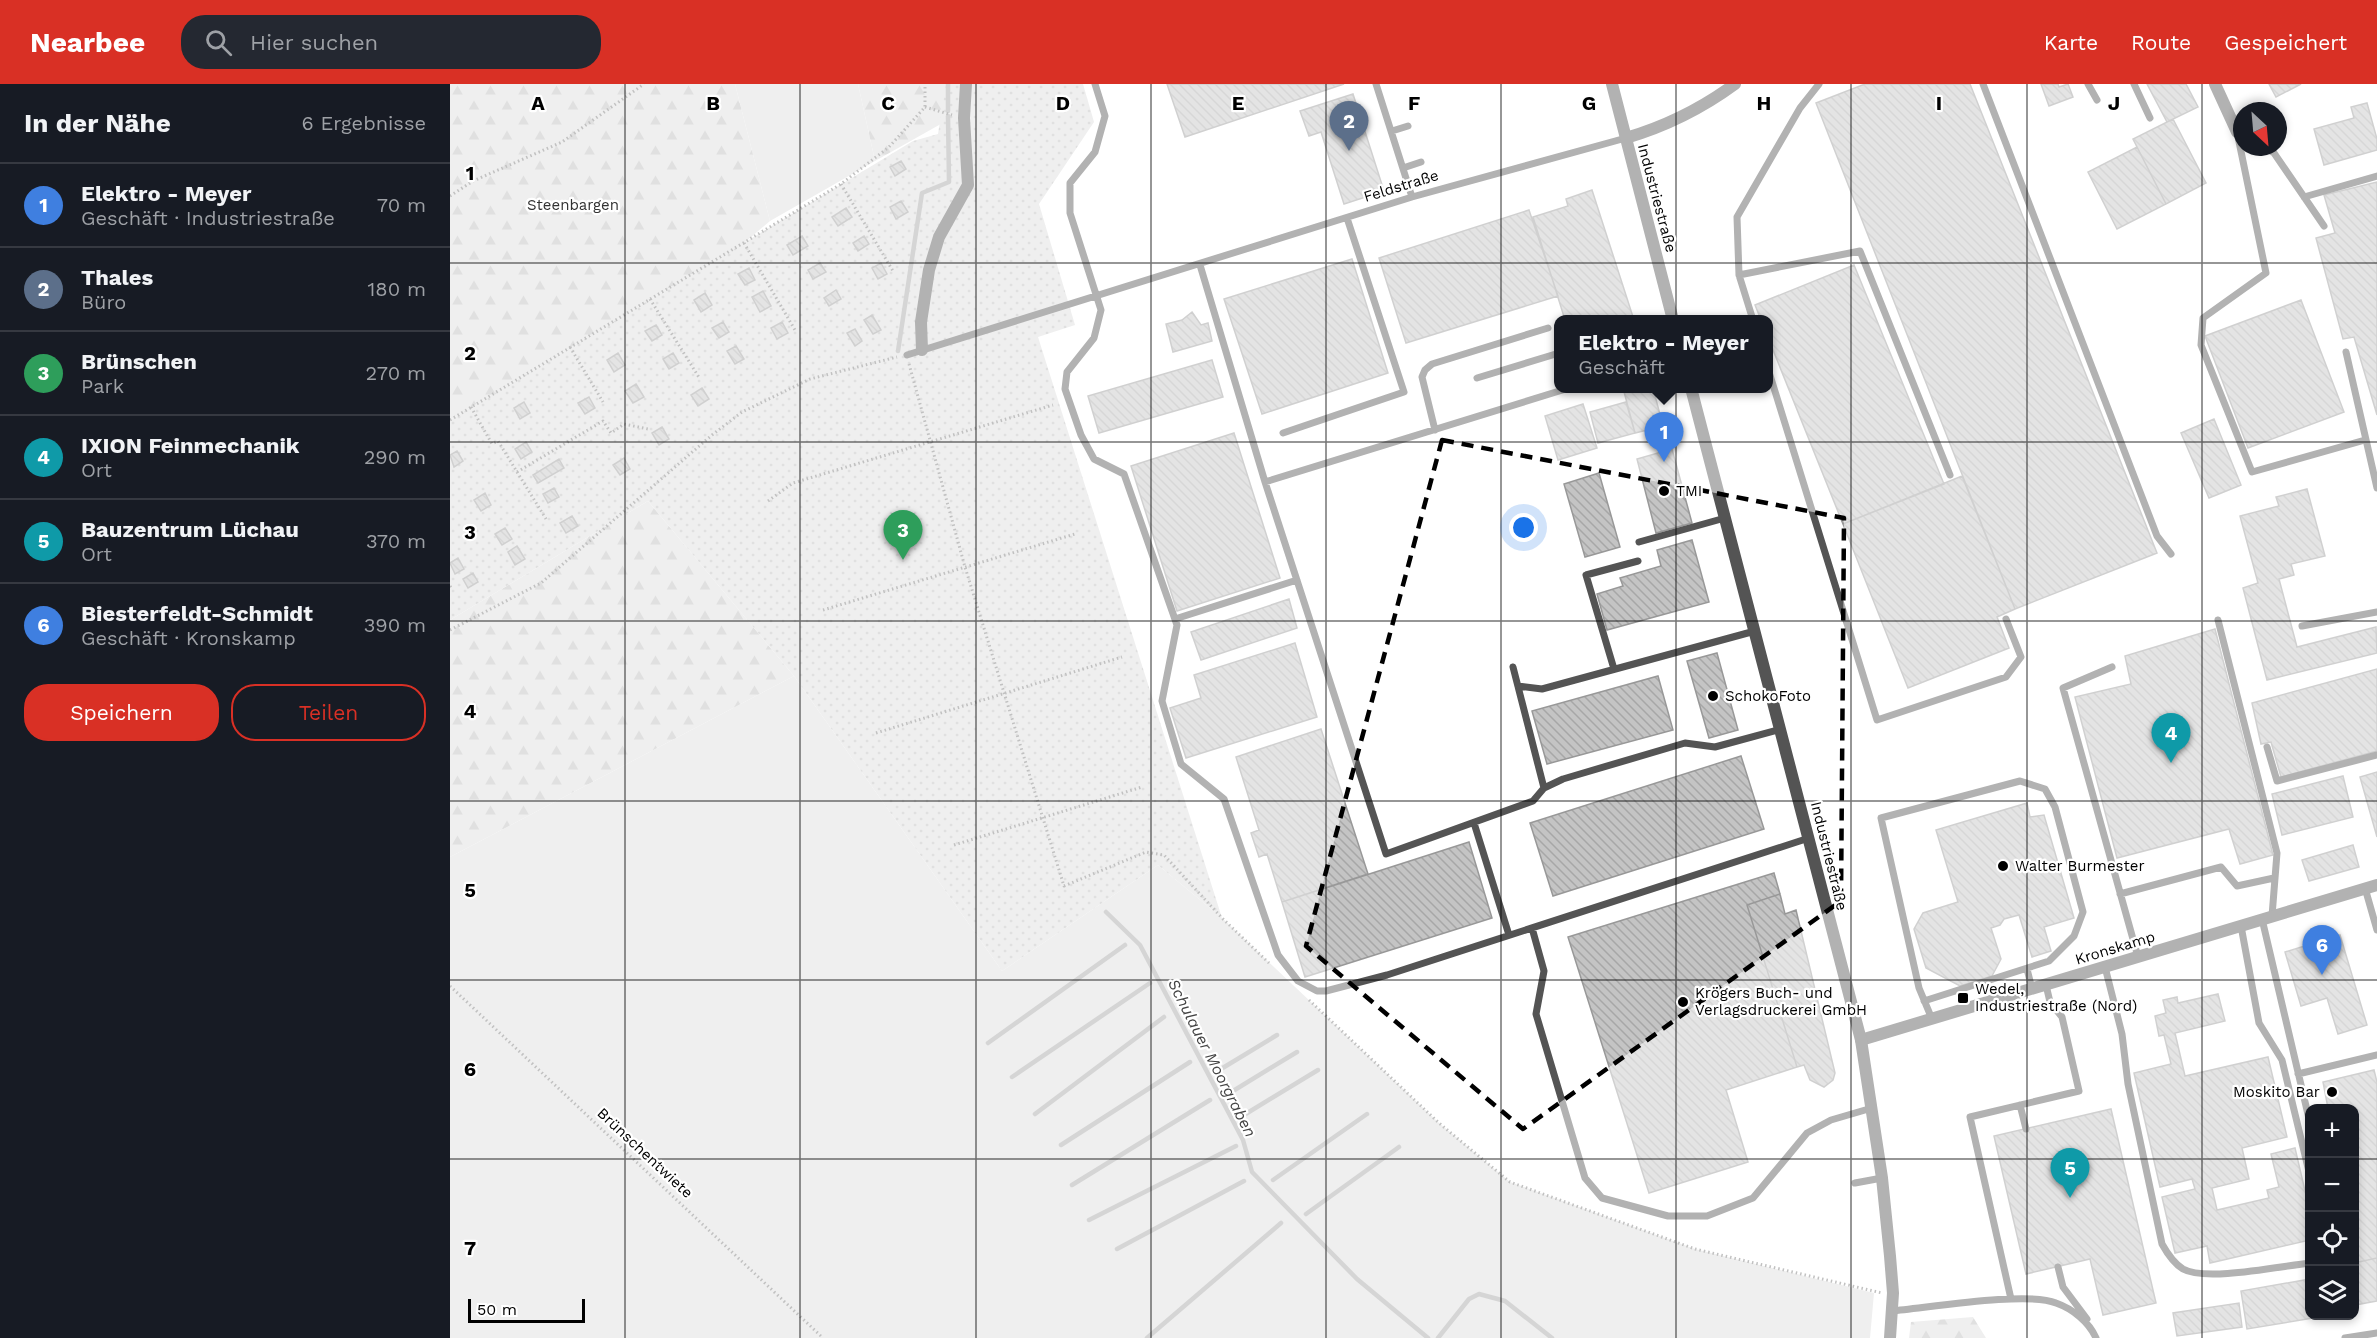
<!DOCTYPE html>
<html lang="de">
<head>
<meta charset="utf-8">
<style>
  :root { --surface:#171b24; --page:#242831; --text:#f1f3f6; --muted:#9ea1a6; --line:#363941; --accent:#d93025 }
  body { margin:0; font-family:"Work Sans",sans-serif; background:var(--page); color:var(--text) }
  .controls { position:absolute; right:18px; bottom:18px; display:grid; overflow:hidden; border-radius:12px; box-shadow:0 3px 9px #0003 }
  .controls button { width:54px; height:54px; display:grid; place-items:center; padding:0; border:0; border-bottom:2px solid var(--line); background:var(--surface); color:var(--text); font:30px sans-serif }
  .compass { position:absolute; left:1783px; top:18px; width:54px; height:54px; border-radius:50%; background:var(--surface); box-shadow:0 3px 9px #0003; rotate:154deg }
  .scale { position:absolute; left:18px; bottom:15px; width:117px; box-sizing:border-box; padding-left:6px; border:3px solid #000; border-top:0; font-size:16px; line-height:21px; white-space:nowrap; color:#000; -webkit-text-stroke:4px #fff; paint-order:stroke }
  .you { position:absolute; left:1074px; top:444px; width:21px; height:21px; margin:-15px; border:4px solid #fff; border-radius:50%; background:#1a73e8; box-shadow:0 0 0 9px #1a73e833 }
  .badge { display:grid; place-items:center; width:39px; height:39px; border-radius:50%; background:var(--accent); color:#fff; font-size:20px; font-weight:700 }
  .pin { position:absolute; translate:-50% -50px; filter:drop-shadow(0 2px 3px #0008) }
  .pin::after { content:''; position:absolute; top:32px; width:21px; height:18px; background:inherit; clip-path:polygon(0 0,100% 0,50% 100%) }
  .popup { position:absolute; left:1104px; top:231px; width:219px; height:78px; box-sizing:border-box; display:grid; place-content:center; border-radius:12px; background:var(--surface); filter:drop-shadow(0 2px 4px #0005); font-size:20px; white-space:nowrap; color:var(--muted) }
  .popup b { font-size:22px; color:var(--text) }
  .popup::after { content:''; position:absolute; left:50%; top:100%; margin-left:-12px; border:12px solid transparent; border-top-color:var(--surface) }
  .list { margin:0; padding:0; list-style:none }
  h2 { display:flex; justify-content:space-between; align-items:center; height:78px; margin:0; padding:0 24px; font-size:26px }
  h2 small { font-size:20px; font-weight:400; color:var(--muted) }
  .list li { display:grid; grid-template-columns:39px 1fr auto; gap:18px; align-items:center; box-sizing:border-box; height:84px; padding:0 24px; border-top:2px solid var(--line) }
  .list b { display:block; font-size:22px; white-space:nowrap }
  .list p { margin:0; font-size:20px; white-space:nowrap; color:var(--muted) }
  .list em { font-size:20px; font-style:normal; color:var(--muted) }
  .actions { display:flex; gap:12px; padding:18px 24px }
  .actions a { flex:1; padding:14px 0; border:2px solid var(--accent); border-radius:24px; text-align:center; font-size:21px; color:var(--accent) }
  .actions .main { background:var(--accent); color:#fff }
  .icon { flex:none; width:33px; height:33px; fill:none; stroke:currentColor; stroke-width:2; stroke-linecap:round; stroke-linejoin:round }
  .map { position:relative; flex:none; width:1927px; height:1254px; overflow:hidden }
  header { display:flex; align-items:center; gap:36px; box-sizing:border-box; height:84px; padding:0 30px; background:var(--accent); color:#fff }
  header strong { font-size:28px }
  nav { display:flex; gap:33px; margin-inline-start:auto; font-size:21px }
  .search { width:420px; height:54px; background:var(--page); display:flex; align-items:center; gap:15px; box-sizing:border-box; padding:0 21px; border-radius:24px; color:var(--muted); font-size:22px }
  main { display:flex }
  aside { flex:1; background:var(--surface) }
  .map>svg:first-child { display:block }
  .grass { fill:#dbdbdb }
  .forest { fill:url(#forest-firs) }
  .garden { fill:url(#garden-dots) }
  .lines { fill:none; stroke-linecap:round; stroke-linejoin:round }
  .stream { stroke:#a2a2a2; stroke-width:4.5 }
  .building { fill:url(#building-back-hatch); stroke:#989898; stroke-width:1.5 }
  .path { stroke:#767676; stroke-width:3; stroke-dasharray:1.5 3; stroke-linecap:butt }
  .service { stroke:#545454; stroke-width:7 }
  .minor { stroke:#545454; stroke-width:12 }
  .tertiary { stroke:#545454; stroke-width:12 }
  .marked { fill:none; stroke:#000; stroke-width:4.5; stroke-dasharray:12 8; stroke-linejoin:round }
  .grid { fill:none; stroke:#000; stroke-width:1.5; stroke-opacity:0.55 }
  .poi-dot { fill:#000; stroke:#fff; stroke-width:2 }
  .labels { text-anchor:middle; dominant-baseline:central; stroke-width:4.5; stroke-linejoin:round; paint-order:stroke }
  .street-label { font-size:15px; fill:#000; stroke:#fff }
  .park-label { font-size:15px; fill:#323232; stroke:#fff }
  .poi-label { font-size:15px; fill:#000; stroke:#fff; text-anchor:start }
  .water-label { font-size:16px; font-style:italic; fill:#434343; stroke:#fff }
  .grid-label { font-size:20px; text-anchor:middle; font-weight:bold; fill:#000; stroke:#fff; stroke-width:4.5; stroke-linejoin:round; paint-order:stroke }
</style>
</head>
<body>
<header>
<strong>Nearbee</strong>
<div class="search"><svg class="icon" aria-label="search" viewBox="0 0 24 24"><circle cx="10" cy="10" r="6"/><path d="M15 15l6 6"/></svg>Hier suchen</div>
<nav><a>Karte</a><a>Route</a><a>Gespeichert</a></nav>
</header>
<main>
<aside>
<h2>In der Nähe<small>6 Ergebnisse</small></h2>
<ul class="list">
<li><span class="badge" style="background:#3f7fe0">1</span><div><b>Elektro - Meyer</b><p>Geschäft · Industriestraße</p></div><em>70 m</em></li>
<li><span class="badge" style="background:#5c6f8a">2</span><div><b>Thales</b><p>Büro</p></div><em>180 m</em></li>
<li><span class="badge" style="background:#2e9e5b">3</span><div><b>Brünschen</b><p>Park</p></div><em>270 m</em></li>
<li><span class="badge" style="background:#0f9aa8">4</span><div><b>IXION Feinmechanik</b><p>Ort</p></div><em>290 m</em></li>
<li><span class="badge" style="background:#0f9aa8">5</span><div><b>Bauzentrum Lüchau</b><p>Ort</p></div><em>370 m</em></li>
<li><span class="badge" style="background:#3f7fe0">6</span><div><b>Biesterfeldt-Schmidt</b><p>Geschäft · Kronskamp</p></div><em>390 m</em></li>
</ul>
<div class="actions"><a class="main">Speichern</a><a>Teilen</a></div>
</aside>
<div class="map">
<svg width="1927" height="1254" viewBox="0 0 1927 1254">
  <defs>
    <pattern id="forest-firs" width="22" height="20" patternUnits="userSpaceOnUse" patternTransform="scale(1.5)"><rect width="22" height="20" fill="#dbdbdb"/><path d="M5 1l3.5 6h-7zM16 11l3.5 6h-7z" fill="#bababa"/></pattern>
    <pattern id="garden-dots" width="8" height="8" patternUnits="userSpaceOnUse" patternTransform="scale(1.5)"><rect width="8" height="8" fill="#dbdbdb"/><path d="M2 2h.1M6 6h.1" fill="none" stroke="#bababa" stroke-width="1.8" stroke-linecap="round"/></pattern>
    <pattern id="building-back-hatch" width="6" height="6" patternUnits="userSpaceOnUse" patternTransform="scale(1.5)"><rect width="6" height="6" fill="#c4c4c4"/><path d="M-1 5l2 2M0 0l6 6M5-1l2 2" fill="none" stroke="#a7a7a7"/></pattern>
  </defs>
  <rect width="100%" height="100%" fill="#fff"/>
  <path class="grass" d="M285 0H408L425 77 320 137Z
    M344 592 552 887 708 781 772 834 989 1039 1060 1098 1245 1165 1424 1209 1420 1254H0V773Z"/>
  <path class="forest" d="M0 0H285L320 137 294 159 0 336Z
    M408 0H515L514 27 425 77Z
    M198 417 344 592 0 773V536Z
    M1523 1233 1536 1254H1459L1461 1238Z"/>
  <path class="garden" d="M496 0H633L644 38 589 120 625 241 588 253 772 834 708 781 552 887 344 592 198 417 0 536V336L463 57 488 50Z"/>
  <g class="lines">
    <path class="stream" d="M498 0V27
      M448 267 472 109 499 98 498 32
      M656 828 690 861 793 1056 802 1088 907 1195 978 1254
      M538 959 675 861
      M771 985 827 951
      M562 993 700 899
      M783 1007 847 968
      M585 1030 714 933
      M794 1031 868 986
      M611 1061 740 978
      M823 1096 917 1030
      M622 1101 760 1016
      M856 1130 949 1063
      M639 1136 786 1062
      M667 1165 794 1097
      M697 1254 831 1139
      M988 1254 1019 1215 1029 1210 1055 1217 1102 1254"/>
  </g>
  <path class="building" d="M717 0H894L735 53Z
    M1415 0H1520L1707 469 1565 525 1366 19Z
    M1591 0H1608L1609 3 1618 0 1623 13 1599 22Z
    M1697 0H1736L1748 23 1717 38Z
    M1819 0H1851L1826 13Z
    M903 10 934 107 894 120 871 48 859 52 850 27Z
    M1917 19 1927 55V66L1874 81 1864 45 1904 34 1901 23Z
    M1723 35 1756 99 1716 120 1683 55Z
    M1687 63 1716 120 1667 145 1638 88Z
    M451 77 456 85 445 92 440 83Z
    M1927 98V331L1904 253 1893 255 1866 154 1885 149 1874 111Z
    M1142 106 1184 236H1115L1083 133 1118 122 1116 115Z
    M451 117 458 128 446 135 440 123Z
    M396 124 402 133 388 142 382 133Z
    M1079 126 1108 212 956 259 929 174Z
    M352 152 358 162 343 171 337 161Z
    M414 152 419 160 408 167 403 159Z
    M902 175 938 289 812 330 774 215Z
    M370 179 376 188 363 195 358 186Z
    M431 179 437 190 428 195 422 184Z
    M1404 181 1494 400 1393 440 1319 256V236H1311L1305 221Z
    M299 184 305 196 295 201 288 190Z
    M386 206 391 215 379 222 374 214Z
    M313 207 321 222 310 228 302 213Z
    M255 209 262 221 251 228 244 216Z
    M1851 216 1894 328 1798 364 1755 252Z
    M742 228 751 241 758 239 762 257 723 268 716 240 732 236Z
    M422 231 431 246 423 250 414 236Z
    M273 238 279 248 269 254 262 244Z
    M332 238 338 249 327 255 321 244Z
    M206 241 212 251 202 257 195 247Z
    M405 245 412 257 405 262 397 249Z
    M286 262 294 275 285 280 277 267Z
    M168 269 175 281 164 288 157 276Z
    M223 269 229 279 219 285 213 275Z
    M762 276 773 313 649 349 638 312Z
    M186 300 194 313 183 319 175 307Z
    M252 304 259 315 248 322 241 311Z
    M1173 304H1203L1213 342 1185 349Z
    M139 313 145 324 135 330 128 319Z
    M74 318 80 329 70 335 64 324Z
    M1176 318 1185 349 1148 359 1140 328Z
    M1133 320 1147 364 1108 376 1095 332Z
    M1764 335 1791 401 1759 414 1731 349Z
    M212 343 219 355 209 361 202 349Z
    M784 349 830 494 727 527 681 382Z
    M76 358 82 368 71 375 65 365Z
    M1222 365 1242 439 1206 449 1187 375Z
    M7 367 13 377 4 383 0 371Z
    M174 374 180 385 170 391 163 381Z
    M109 375 114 384 88 399 83 391Z
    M1149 389 1170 463 1135 473 1114 400Z
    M1512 392 1565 525 1547 533 1559 564 1458 604 1393 440Z
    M104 404 109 413 98 419 93 410Z
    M1857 405 1875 472 1841 480 1844 491 1829 495 1847 563 1926 543 1927 569 1817 596 1793 504 1808 499 1790 432 1829 422 1826 413Z
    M35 409 41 421 31 427 24 416Z
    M122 432 128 442 116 449 110 439Z
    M55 444 62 455 52 461 45 450Z
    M1242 456 1259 518 1157 546 1147 510 1173 502 1170 494 1211 482 1207 466Z
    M67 462 75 475 65 481 58 468Z
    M8 474 14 485 5 490 0 479Z
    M23 489 28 498 18 504 13 495Z
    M839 515 847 544 751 576 741 548Z
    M1765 545 1823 771 1790 780 1779 745 1667 774 1625 613 1681 600 1675 572Z
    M845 559 867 633 736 674 720 624 751 614 744 591Z
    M1267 569 1288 646 1259 654 1237 577Z
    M1927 585V667L1831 693 1821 658 1811 660 1802 619Z
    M1208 592 1223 646 1097 680 1082 627Z
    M871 645 918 790 832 818 817 770 809 773 801 749 809 746 786 673Z
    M1291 672 1314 745 1103 812 1080 739Z
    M1927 688V753L1910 693Z
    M1893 692 1903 733 1832 751 1822 710Z
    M1577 719 1580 733 1594 731 1624 834 1594 843 1601 867 1582 873 1569 831 1554 835 1550 841 1541 844 1551 875 1542 892 1510 902 1476 884 1464 845 1473 829 1508 818 1486 746Z
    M1019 758 1042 834 855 893 832 818Z
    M1903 761 1909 783 1859 797 1852 776Z
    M1324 789 1330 810 1297 821 1347 983 1276 1006 1298 1078 1199 1109 1118 853Z
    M1330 810 1335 830 1346 826 1385 989 1383 996 1374 1003 1360 996 1354 981 1347 983 1297 821Z
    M1890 851 1917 941 1888 950 1877 914 1851 922 1835 868Z
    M1768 910 1775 937 1725 949 1735 992 1818 973 1837 1053 1792 1064 1799 1095 1762 1104 1767 1126 1819 1114 1817 1106 1829 1103 1821 1070 1845 1064 1860 1128V1156L1760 1179 1757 1162 1725 1169 1712 1113 1745 1105 1742 1095 1710 1103 1684 989 1721 980 1714 951 1709 952 1705 932 1716 929 1713 916 1727 913 1728 919Z
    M1924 986 1927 998V1174L1904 1179V1024H1875H1878L1873 998Z
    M1661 1025 1706 1219 1653 1231 1640 1175 1576 1190 1544 1052Z
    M1927 1174V1217L1905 1221 1904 1179Z
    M1860 1195V1232H1875L1797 1245 1791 1207Z
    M1789 1219 1792 1243 1727 1252 1723 1229Z"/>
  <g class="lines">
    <path class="path" d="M475 23 502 31
      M391 100 443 187
      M0 112 23 97 112 58 194 0
      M294 159 345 246
      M200 215 250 295
      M120 263 153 318
      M459 280 515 483 614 802 696 768 714 771 772 834 819 879
      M21 323 42 360 48 357 96 435
      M0 336 391 100 439 63 475 23V0
      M67 388 153 337 161 349 174 340 198 345
      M318 417 343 399 603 321
      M0 502 1 504
      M373 526 625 450
      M0 546 91 499 262 351 292 328 360 295 447 273
      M426 649 672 573
      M504 761 692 703
      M0 902 373 1254
      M859 916 989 1039 1060 1098 1245 1165 1432 1209"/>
    <path class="service" d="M645 0 655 32 645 68 620 99V129L651 226 644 254 617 288 615 305 631 351 644 375 674 390 727 541 712 617 731 680 774 715 828 871 848 897 867 907H876L937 891 1359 754
      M926 0 962 113
      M1533 0 1707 452 1721 470
      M1638 0 1647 16
      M1684 0 1700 34
      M942 47 958 42
      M1787 48 1816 189 1753 234 1751 261 1802 388 1915 356
      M1814 63 1824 69 1874 142
      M953 84 971 78
      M1854 113 1927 92
      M750 181 815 398 936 770 1083 717 1094 704 1063 583
      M1289 191 1410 167 1500 391
      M1303 236 1289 191 1287 133 1350 24 1369 0
      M1896 268 1927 404
      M457 271 962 113 1176 54
      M1319 288 1427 636 1556 593 1571 573 1556 535
      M1027 294 1109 269
      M985 346 972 293 975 286 982 280 1098 244
      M833 349 954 308 897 134
      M815 398 1119 304
      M1189 458 1275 434
      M725 535 847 496
      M1768 536 1827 769 1822 832
      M1852 542 1927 528
      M1662 583 1613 604 1688 873
      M1164 585 1136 491 1188 477
      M1068 602 1092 605 1305 547
      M1817 663 1827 697 1927 671
      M1094 704 1113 695 1235 659 1265 663 1331 645
      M1024 739 1059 851
      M1915 804 1927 846
      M1670 810 1771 783 1787 802 1824 794
      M1812 835 1860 1039
      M1791 842 1809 939 1832 976 1860 1092
      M1082 844 1094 887 1086 930 1135 1094 1152 1114 1218 1132H1257L1303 1114 1357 1049 1381 1036 1422 1024
      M1655 883 1672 950 1678 1000 1712 1160C1717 1169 1723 1179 1733 1185 1756 1198 1831 1182 1860 1179
      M1577 885 1582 905
      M1474 917 1599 877 1624 852 1633 828 1605 723 1595 705 1570 697 1431 734 1469 904 1482 935
      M1848 990 1927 971
      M1570 1021 1576 1045
      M1405 1099 1432 1094
      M1608 1183 1613 1203 1637 1235
      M1561 1215 1520 1033 1629 1007 1612 933 1600 918 1596 901
      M1442 1227C1477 1224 1577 1207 1606 1219 1623 1225 1639 1238 1646 1254
      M1895 1254 1927 1249"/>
    <path class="minor" d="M1765 0 1787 48
      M472 266 471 238 479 186 489 153 518 101 514 34 516 0
      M1411 956 1927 801"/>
    <path class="tertiary" d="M1162 0 1223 236
      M1176 54C1217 42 1251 25 1285 0
      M1241 304 1411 956 1432 1094 1440 1172 1443 1209 1440 1254"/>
  </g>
  <path d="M0 0H1927V1254H0ZM992 356 1394 434 1391 817 1073 1045 856 862Z" fill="#fff" fill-opacity=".55" fill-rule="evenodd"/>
  <path class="marked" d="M992 356 1394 434 1391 817 1073 1045 856 862Z"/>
  <path class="grid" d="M175 0V1254M350 0V1254M526 0V1254M701 0V1254M876 0V1254M1051 0V1254M1226 0V1254M1401 0V1254M1577 0V1254M1752 0V1254M0 179H1927M0 358H1927M0 537H1927M0 717H1927M0 896H1927M0 1075H1860M1904 1075H1927"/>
  <g class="poi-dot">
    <circle cx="1214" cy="407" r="6"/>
    <circle cx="1263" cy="612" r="6"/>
    <circle cx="1553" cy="782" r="6"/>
    <rect x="1507" y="908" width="12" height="12" rx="3"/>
    <circle cx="1233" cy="918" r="6"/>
    <circle cx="1882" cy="1008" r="6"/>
  </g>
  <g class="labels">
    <g class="street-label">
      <text transform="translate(951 102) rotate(-17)">Feldstraße</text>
      <text transform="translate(1207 114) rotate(75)">Industriestraße</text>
      <text transform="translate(1379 772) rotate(76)">Industriestraße</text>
      <text transform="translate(1665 864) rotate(-17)">Kronskamp</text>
      <text transform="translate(195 1069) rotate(43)">Brünschentwiete</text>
    </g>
    <g class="park-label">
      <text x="123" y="121">Steenbargen</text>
    </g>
    <g class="poi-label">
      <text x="1226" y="407">TMI</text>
      <text x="1275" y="612">SchokoFoto</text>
      <text x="1565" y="782">Walter Burmester</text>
      <text x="1525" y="905">Wedel,<tspan x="1525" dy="17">Industriestraße (Nord)</tspan></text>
      <text x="1245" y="909">Krögers Buch- und<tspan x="1245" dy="17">Verlagsdruckerei GmbH</tspan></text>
      <text x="1870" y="1008" text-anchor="end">Moskito Bar</text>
    </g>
    <g class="water-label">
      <text transform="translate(762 974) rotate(63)">Schulauer Moorgraben</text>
    </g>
  </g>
  <g class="grid-label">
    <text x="88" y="26">A</text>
    <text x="263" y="26">B</text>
    <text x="438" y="26">C</text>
    <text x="613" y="26">D</text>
    <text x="788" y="26">E</text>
    <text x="964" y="26">F</text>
    <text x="1139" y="26">G</text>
    <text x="1314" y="26">H</text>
    <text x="1489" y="26">I</text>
    <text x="1664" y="26">J</text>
    <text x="20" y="96">1</text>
    <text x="20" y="276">2</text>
    <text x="20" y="455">3</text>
    <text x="20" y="634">4</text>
    <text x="20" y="813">5</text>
    <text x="20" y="992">6</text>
    <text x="20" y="1171">7</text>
  </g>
</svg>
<div class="controls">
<button>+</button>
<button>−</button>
<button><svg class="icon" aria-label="locate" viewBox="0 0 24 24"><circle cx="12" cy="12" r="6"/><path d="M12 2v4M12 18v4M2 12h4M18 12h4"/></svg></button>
<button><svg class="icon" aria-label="layers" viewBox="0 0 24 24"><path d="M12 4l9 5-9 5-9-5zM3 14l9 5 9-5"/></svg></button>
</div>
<svg class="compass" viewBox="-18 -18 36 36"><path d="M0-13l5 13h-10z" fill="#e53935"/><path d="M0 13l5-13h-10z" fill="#9ea1a6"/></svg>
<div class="scale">50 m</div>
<div class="you"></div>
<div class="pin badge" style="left:1214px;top:378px;background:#3f7fe0">1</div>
<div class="popup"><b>Elektro - Meyer</b>Geschäft</div>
<div class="pin badge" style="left:899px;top:67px;background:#5c6f8a">2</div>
<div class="pin badge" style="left:453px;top:476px;background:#2e9e5b">3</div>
<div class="pin badge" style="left:1721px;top:679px;background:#0f9aa8">4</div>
<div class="pin badge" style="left:1620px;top:1114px;background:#0f9aa8">5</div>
<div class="pin badge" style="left:1872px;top:891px;background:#3f7fe0">6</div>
</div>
</main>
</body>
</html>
